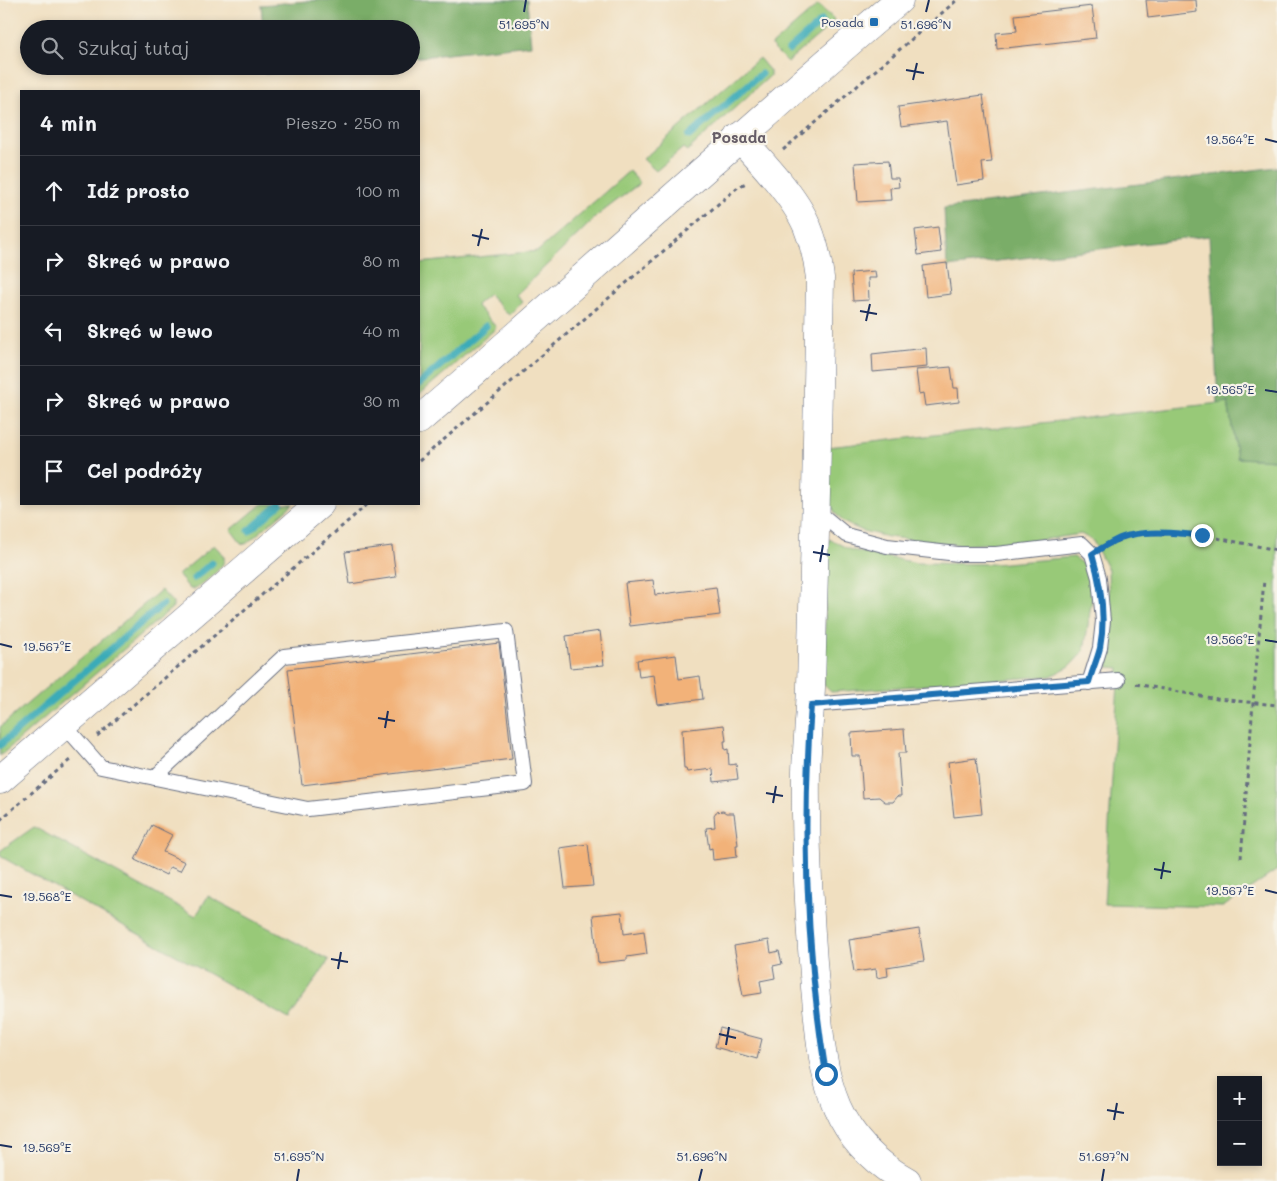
<!DOCTYPE html>
<html lang="pl">
<head>
<meta charset="utf-8">
<style>
  :root { --surface:#171b24; --page:#20242c; --text:#f1f3f6; --muted:#9ea1a6; --line:#363941 }
  body { margin:0; font-family:Mali,sans-serif; background:var(--page); color:var(--text) }
  .controls { position:absolute; right:15px; bottom:15px; display:grid; overflow:hidden; border-radius:0px; box-shadow:0 2px 8px #0003 }
  .controls button { width:45px; height:45px; display:grid; place-items:center; padding:0; border:0; border-bottom:1px solid var(--line); background:var(--surface); color:var(--text); font:25px sans-serif }
  .stop { position:absolute; width:15px; height:15px; margin:-11px; border:4px solid #1f6fb2; border-radius:50%; background:#fff }
  .stop.end { background:#1f6fb2; border-color:#fff; box-shadow:0 1px 5px #0008 }
  .list { margin:0; padding:0; list-style:none }
  h2 { display:flex; justify-content:space-between; align-items:center; height:65px; margin:0; padding:0 20px; font-size:21px }
  h2 small { font-size:16px; font-weight:400; color:var(--muted) }
  .list li { display:grid; grid-template-columns:32px 1fr auto; gap:15px; align-items:center; box-sizing:border-box; height:70px; padding:0 20px; border-top:1px solid var(--line) }
  .list b { display:block; font-size:19px; white-space:nowrap }
  .list em { font-size:16px; font-style:normal; color:var(--muted) }
  .icon { flex:none; width:28px; height:28px; fill:none; stroke:currentColor; stroke-width:2; stroke-linecap:round; stroke-linejoin:round }
  .map { position:relative; flex:none; width:1277px; height:1181px; overflow:hidden }
  .search { position:absolute; background:var(--surface); box-shadow:0 2px 8px #0003; left:20px; top:20px; width:400px; height:55px; display:flex; align-items:center; gap:12px; box-sizing:border-box; padding:0 18px; border-radius:28px; color:var(--muted); font-size:19px }
  .panel { position:absolute; background:var(--surface); box-shadow:0 2px 8px #0003; left:20px; top:90px; width:400px; height:415px; border-radius:0px }
  .map>svg:first-child { display:block }
  .green { fill:#98c978; stroke:#5a7c6b }
  .forest { fill:#7aad68; stroke:#4a6e63 }
  .lines { fill:none; stroke-linecap:round; stroke-linejoin:round }
  .stream { stroke:#3babb8; stroke-width:7 }
  .building { fill:#f2b279 }
  .service-casing { stroke:#666d80; stroke-width:16 }
  .minor-casing { stroke:#666d80; stroke-width:29 }
  .secondary-casing { stroke:#666d80; stroke-width:29 }
  .path { stroke:#666d80; stroke-width:3; stroke-dasharray:4 4; stroke-linecap:butt }
  .service { stroke:#fff; stroke-width:14 }
  .minor { stroke:#fff; stroke-width:28 }
  .secondary { stroke:#fff; stroke-width:28 }
  .route { stroke:#1f6fb2; stroke-width:6 }
  .ticks { fill:none; stroke:#1b2f5e; stroke-width:2 }
  .poi-dot { fill:#1f6fb2; stroke:#f7f3e8; stroke-width:2 }
  .labels { text-anchor:middle; dominant-baseline:central; stroke-width:4.5; stroke-linejoin:round; paint-order:stroke }
  .poi-label { font-size:12px; fill:#1b2f5e; stroke:#f7f3e8; text-anchor:end }
  .quarter-label { font-size:15px; font-weight:bold; fill:#665d67; stroke:#f7f3e8 }
  .ticks-label { font-size:12px; text-anchor:middle; fill:#1b2f5e; stroke:#f7f3e8; stroke-width:4.5; stroke-linejoin:round; paint-order:stroke }
</style>
</head>
<body>
<div class="map">
<svg width="1277" height="1181" viewBox="0 0 1277 1181">
  <rect width="100%" height="100%" fill="#f7f3e8"/>
  <filter id="ink" filterUnits="userSpaceOnUse"><feTurbulence type="fractalNoise" baseFrequency=".02" numOctaves="2"/><feDisplacementMap in="SourceGraphic" scale="10" xChannelSelector="R" yChannelSelector="G"/><feConvolveMatrix kernelMatrix="1 2 1 2 8 2 1 2 1" color-interpolation-filters="sRGB"/></filter>
  <filter id="wash" filterUnits="userSpaceOnUse"><feTurbulence type="fractalNoise" baseFrequency=".0096" numOctaves="4" result="noise"/><feDisplacementMap in="SourceGraphic" scale="20" xChannelSelector="R" yChannelSelector="G"/><feGaussianBlur stdDeviation="1.12" result="paint"/><feColorMatrix in="noise" values="0 0 0 0 0 0 0 0 0 0 0 0 0 0 0 0 0 1.4 0 .05"/><feComposite in="paint" operator="in"/></filter>
  <g filter="url(#wash)">
    <rect width="100%" height="100%" fill="#f0dfc0"/>
    <path class="green" d="M818 5 833 18 834 22 787 62 771 46Z
      M759 58 770 71V76L687 151 683 148 656 171 643 159Z
      M629 171 640 183 598 215 516 295 522 302 510 315 505 312 489 294 476 305 496 327 494 330 419 395V263L538 251Z
      M1228 402 1237 458 1277 460V870L1223 907 1104 904 1119 668 1108 667 1110 635 1108 570 1093 541 1081 534 1035 541 961 545 888 537 863 531 843 522 835 513 829 498 828 447Z
      M262 504H293L246 544 241 543 231 530Z
      M829 539 851 550 917 563 994 564 1074 557 1086 567 1092 599 1084 651 1070 666 1051 676 831 692 824 685 826 557Z
      M214 545C217 548 222 553 224 557 227 567 202 584 195 589H190L178 575Z
      M161 590 173 603V607L0 756V727Z
      M34 827 196 916 208 896 329 960 289 1019 0 856V851Z"/>
    <path class="forest" d="M318 0H527L531 45 411 58V29H263L261 5Z
      M264 66H336L265 74Z
      M1277 167V460L1237 458 1228 402 1218 404 1209 236 947 267 944 208Z"/>
    <g class="lines">
      <path class="stream" d="M789 50 822 21
        M689 136 761 74
        M419 384 486 326
        M249 531 280 504
        M194 578 212 563
        M0 745 163 604"/>
    </g>
    <g id="blocks">
      <path class="building" d="M1146 0H1196L1197 12 1148 18Z
        M1092 6 1096 38 997 49 996 33 1017 31 1015 15Z
        M983 95 992 162 982 163 984 181 956 185 947 121 901 127 898 107Z
        M888 161 890 178H898L899 187 890 188 891 200 858 202 855 163Z
        M938 227 941 252 918 255 915 230Z
        M947 263 951 294 926 297 923 266Z
        M875 271 876 278H868L869 300 853 301 851 273Z
        M926 348 927 367 873 372 872 354Z
        M951 367 954 388H958L959 402 925 406 923 393 919 394 916 370Z
        M392 546 396 577 350 584 345 552Z
        M653 580 655 595 716 587 720 615 630 626 625 583Z
        M600 631 604 665 570 668 566 636Z
        M499 643 512 759 302 785 288 669Z
        M676 655 679 679 700 676 703 699 658 705 654 675 639 677 637 660Z
        M724 725 726 741H724L725 750 728 749 729 765 736 764 738 779 714 782 713 769 687 772 686 769H684L682 730Z
        M904 729 906 753H898L901 796H898L893 802H885L879 797 863 798 860 756H852L851 733Z
        M976 758 982 814 954 817 948 762Z
        M723 811 726 813H734L738 845H736L737 857 713 860 712 848 709 849 706 828 715 827 714 815 716 812Z
        M152 825 172 835 163 852 185 862 180 871 170 867 166 875 135 860Z
        M588 844 593 886 565 888 560 848Z
        M622 912 624 934 644 931 647 954 627 957V960L598 963 593 915Z
        M919 929 924 961 887 967 888 976 877 978 876 969 854 972 849 940Z
        M769 940 771 953 779 951 782 964 773 966 775 978 760 981 762 993 743 996 734 946Z
        M720 1028 762 1039 757 1059 715 1047Z"/>
    </g>
  </g>
  <g filter="url(#ink)">
    <use href="#blocks" fill-opacity="0" stroke="#666d80" stroke-width="1"/>
    <g class="lines">
      <g class="service-casing">
        <path id="service" d="M817 511 846 535 887 546 958 554H996L1082 544 1092 554 1099 578 1103 621 1100 648 1089 683
          M811 705 1118 680
          M64 725 101 767 308 809 525 784 506 631 284 656 154 778"/>
      </g>
      <g class="minor-casing">
        <path id="minor" d="M739 137C761 161 795 197 807 226 814 243 818 260 820 278 818 414 815 551 811 687 810 715 807 743 806 771 805 844 809 915 815 987 819 1027 821 1070 837 1107 851 1139 876 1164 907 1181"/>
      </g>
      <g class="secondary-casing">
        <path id="secondary" d="M419 420C581 282 737 137 899 0
          M0 780 320 504"/>
      </g>
      <path class="path" d="M783 150 957 0
        M419 461 738 187 746 183
        M1108 545 1130 535 1153 533 1202 535 1277 550
        M1136 684 1217 699 1277 705
        M97 736 368 504
        M0 820 70 760
        M1241 858 1253 703 1264 580"/>
      <use href="#service" class="service"/>
      <use href="#minor" class="minor"/>
      <use href="#secondary" class="secondary"/>
    </g>
  </g>
  <g class="lines" filter="url(#ink)">
    <path class="route" d="M826 1074C806 952 802 828 811 705L1089 682C1092 671 1097 660 1100 648 1106 617 1101 584 1092 554 1104 547 1117 537 1131 535 1153 530 1179 534 1202 535"/>
  </g>
  <path class="ticks" d="M524 12 526 0M926 12 929 0M906 70 924 73M913 80 917 63M1265 139 1277 142M472 235 489 239M478 246 482 229M860 311 877 314M866 321 870 304M1265 390 1277 392M813 552 830 555M820 562 823 545M1265 640 1277 642M0 644 12 647M378 718 395 721M385 728 388 711M766 793 783 796M773 803 776 786M1154 869 1171 872M1161 879 1164 862M1265 890 1277 893M0 895 12 897M331 959 348 962M338 969 341 952M719 1034 736 1038M726 1045 729 1027M1107 1110 1124 1113M1114 1120 1117 1103M0 1145 12 1147M297 1181 299 1169M699 1181 702 1169M1102 1181 1104 1169"/>
  <rect class="poi-dot" x="869" y="17" width="10" height="10" rx="2.5"/>
  <g class="labels">
    <g class="poi-label">
      <text x="864" y="22">Posada</text>
    </g>
    <g class="quarter-label">
      <text x="739" y="137">Posada</text>
    </g>
  </g>
  <g class="ticks-label">
    <text x="524" y="29">51.695°N</text>
    <text x="926" y="29">51.696°N</text>
    <text x="1230" y="144">19.564°E</text>
    <text x="1230" y="394">19.565°E</text>
    <text x="1230" y="644">19.566°E</text>
    <text x="47" y="651">19.567°E</text>
    <text x="1230" y="895">19.567°E</text>
    <text x="47" y="901">19.568°E</text>
    <text x="47" y="1152">19.569°E</text>
    <text x="299" y="1161">51.695°N</text>
    <text x="702" y="1161">51.696°N</text>
    <text x="1104" y="1161">51.697°N</text>
  </g>
</svg>
<div class="controls">
<button>+</button>
<button>−</button>
</div>
<div class="stop" style="left:826px;top:1074px"></div>
<div class="stop end" style="left:1202px;top:535px"></div>
<div class="search"><svg class="icon" aria-label="search" viewBox="0 0 24 24"><circle cx="10" cy="10" r="6"/><path d="M15 15l6 6"/></svg>Szukaj tutaj</div>
<section class="panel">
<h2>4 min<small>Pieszo · 250 m</small></h2>
<ul class="list">
<li><svg class="icon" aria-label="ahead" viewBox="0 0 24 24"><path d="M12 20V5M6 11l6-6 6 6"/></svg><div><b>Idź prosto</b></div><em>100 m</em></li>
<li><svg class="icon" aria-label="right" viewBox="0 0 24 24"><path d="M7 20v-9h11M14 6l5 5-5 5"/></svg><div><b>Skręć w prawo</b></div><em>80 m</em></li>
<li><svg class="icon" aria-label="left" viewBox="0 0 24 24"><path d="M17 20v-9H6M10 6l-5 5 5 5"/></svg><div><b>Skręć w lewo</b></div><em>40 m</em></li>
<li><svg class="icon" aria-label="right" viewBox="0 0 24 24"><path d="M7 20v-9h11M14 6l5 5-5 5"/></svg><div><b>Skręć w prawo</b></div><em>30 m</em></li>
<li><svg class="icon" aria-label="arrive" viewBox="0 0 24 24"><path d="M6 21V4h12l-3 4 3 4H6"/></svg><div><b>Cel podróży</b></div></li>
</ul>
</section>
</div>
</body>
</html>
